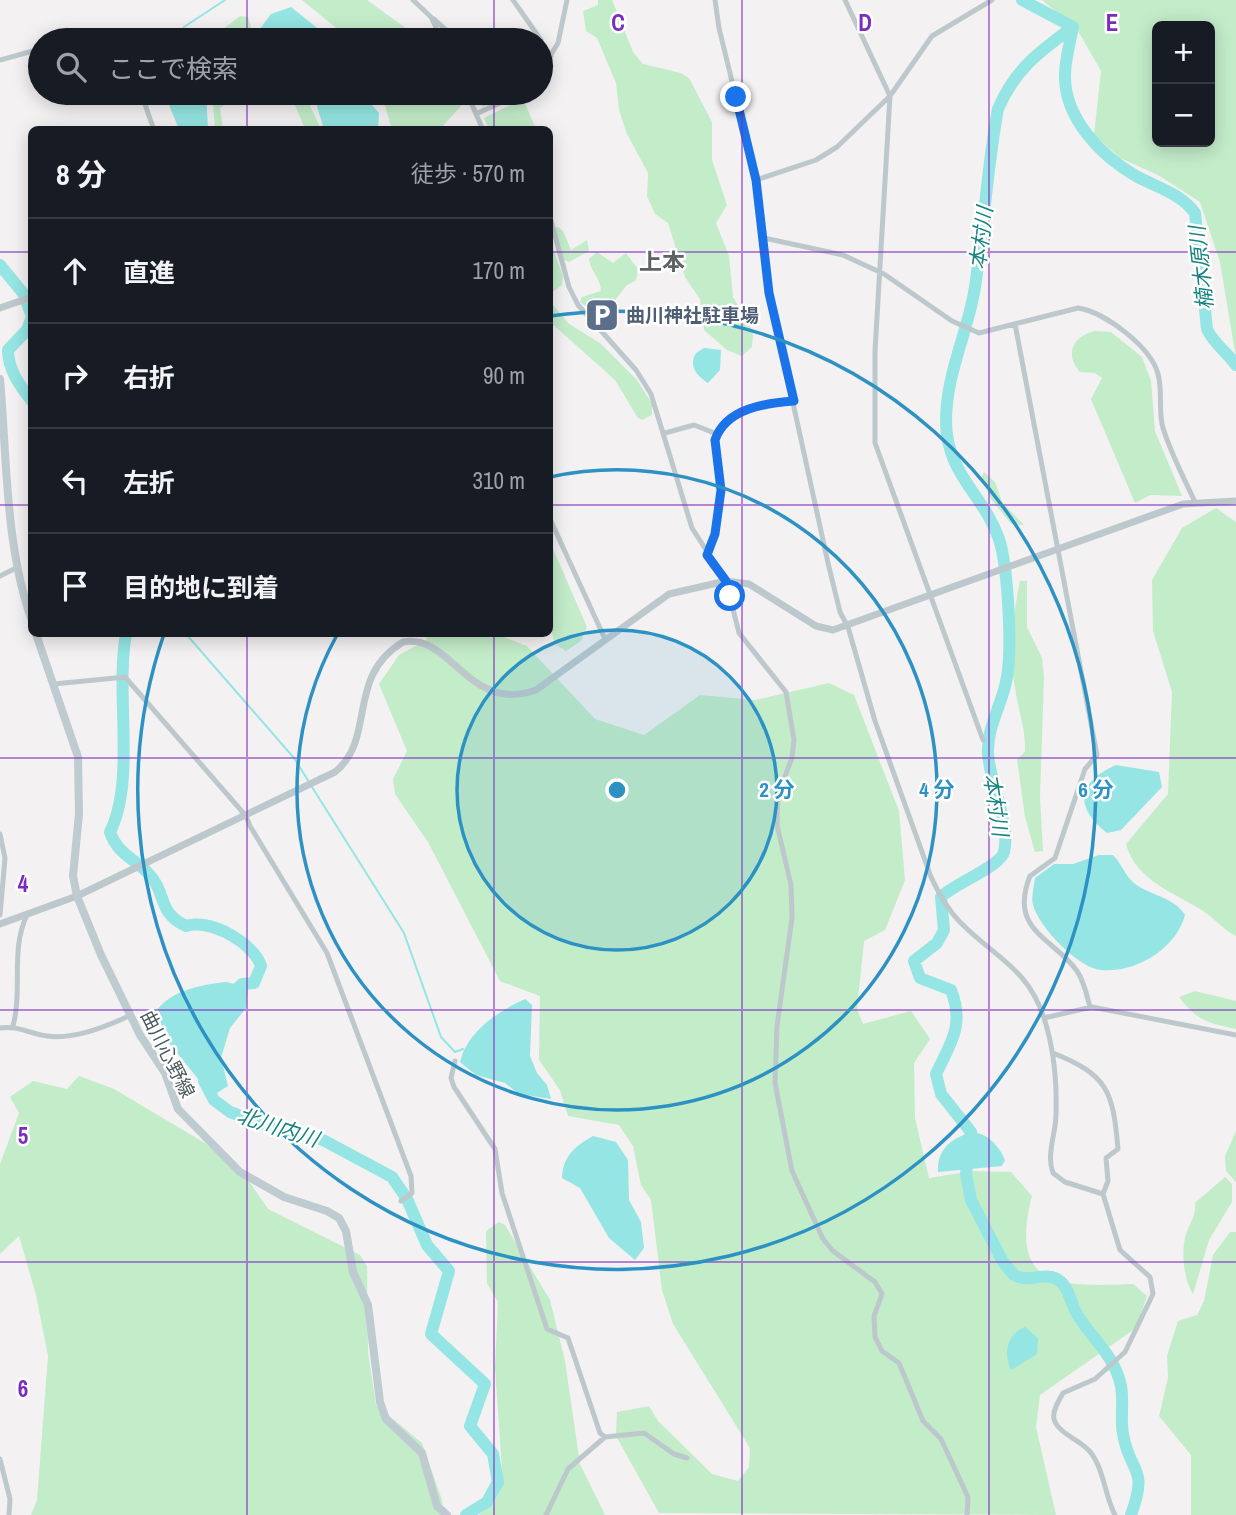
<!DOCTYPE html>
<html lang="ja">
<head>
<meta charset="utf-8">
<style>
  :root { --surface:#171b24; --page:#20242c; --text:#f1f3f6; --muted:#9ea1a6; --line:#363941 }
  body { margin:0; font-family:"Archivo Narrow","Noto Sans JP",sans-serif; background:var(--page); color:var(--text) }
  .controls { position:absolute; right:21px; top:21px; display:grid; overflow:hidden; border-radius:10px; box-shadow:0 4px 18px #0003 }
  .controls button { width:63px; height:63px; display:grid; place-items:center; padding:0; border:0; border-bottom:2px solid var(--line); background:var(--surface); color:var(--text); font:35px sans-serif }
  .stop { position:absolute; width:21px; height:21px; margin:-16px; border:5px solid #1a73e8; border-radius:50%; background:#fff }
  .stop.end { background:#1a73e8; border-color:#fff; box-shadow:0 2px 7px #0008 }
  .list { margin:0; padding:0; list-style:none }
  h2 { display:flex; justify-content:space-between; align-items:center; height:91px; margin:0; padding:0 28px; font-size:30px }
  h2 small { font-size:23px; font-weight:400; color:var(--muted) }
  .list li { display:grid; grid-template-columns:46px 1fr auto; gap:21px; align-items:center; box-sizing:border-box; height:105px; padding:0 28px; border-top:2px solid var(--line) }
  .list b { display:block; font-size:26px; white-space:nowrap }
  .list em { font-size:23px; font-style:normal; color:var(--muted) }
  .icon { flex:none; width:38px; height:38px; fill:none; stroke:currentColor; stroke-width:2; stroke-linecap:round; stroke-linejoin:round }
  .map { position:relative; flex:none; width:1236px; height:1515px; overflow:hidden }
  .search { position:absolute; background:var(--surface); box-shadow:0 4px 18px #0003; left:28px; top:28px; width:525px; height:77px; display:flex; align-items:center; gap:18px; box-sizing:border-box; padding:0 24px; border-radius:38px; color:var(--muted); font-size:26px }
  .panel { position:absolute; background:var(--surface); box-shadow:0 4px 18px #0003; left:28px; top:126px; width:525px; height:511px; border-radius:10px }
  .map>svg:first-child { display:block }
  .green { fill:#c3ecc9; fill-rule:evenodd }
  .water { fill:#94e5e3 }
  .lines { fill:none; stroke-linecap:round; stroke-linejoin:round }
  .stream { stroke:#94e5e3; stroke-width:2 }
  .river { stroke:#94e5e3; stroke-width:12 }
  .minor { stroke:#bdc8cc; stroke-width:5 }
  .tertiary { stroke:#bdc8cc; stroke-width:7 }
  .secondary { stroke:#becbd0; stroke-width:8 }
  .route { stroke:#1a73e8; stroke-width:9 }
  .grid { fill:none; stroke:#7b2cbf; stroke-width:2; stroke-opacity:0.55 }
  .ring { fill:none; stroke:#2d92c3; stroke-width:3.5 }
  .labels { text-anchor:middle; dominant-baseline:central; stroke-width:5; stroke-linejoin:round; paint-order:stroke }
  .service-label { font-size:19px; font-weight:bold; fill:#4e5e75; stroke:#fff; text-anchor:start }
  .street-label { font-size:19px; fill:#4a585c; stroke:#fff }
  .water-label { font-size:21px; font-style:italic; fill:#178481; stroke:#fff }
  .quarter-label { font-size:23px; font-weight:bold; fill:#5d6265; stroke:#fff }
  .grid-label { font-size:23px; text-anchor:middle; font-weight:bold; fill:#7b2cbf; stroke:#fff; stroke-width:5; stroke-linejoin:round; paint-order:stroke }
  .centre { fill:#2d92c3; stroke:#fff; stroke-width:3.5 }
  .ring-label { font-size:21px; text-anchor:middle; font-weight:bold; fill:#2d92c3; stroke:#fff; stroke-width:5; stroke-linejoin:round; paint-order:stroke }
</style>
</head>
<body>
<div class="map">
<svg width="1236" height="1515" viewBox="0 0 1236 1515">
  <rect width="100%" height="100%" fill="#f3f1f1"/>
  <path class="green" d="M302 0H367L407 29 428 40H351Z
    M598 0H612L633 52 643 64 681 73 689 78 712 122V160L727 205 716 223 729 256 733 297 753 332 752 347 742 356 727 350 704 330 700 299 685 277 668 223 655 214 647 196 648 173 627 134 619 110 616 83 597 38 586 31 583 11 598 5Z
    M1042 0H1236V358L1220 262 1200 202 1158 175 1120 158 1094 135 1101 71 1077 29ZM1157 26H1210V142H1157Z
    M240 16 248 17 255 40H244L238 32 216 40 215 35Z
    M212 93H240L220 108 223 129H215Z
    M290 93H304L321 129H305Z
    M381 93H457L461 106 440 129H392Z
    M475 93H502L505 96 483 107Z
    M523 99 536 129H489L484 118Z
    M558 227 563 231 571 250 587 240 589 251 569 262 563 259 555 228Z
    M550 241 563 276 562 285 550 294Z
    M597 252 613 263 626 253 638 269 636 280 626 286 613 303 590 310 580 302 582 297 601 291C601 278 590 271 589 259Z
    M550 301 568 323 601 344 637 380 652 404V415L642 420 638 418 615 380 550 322Z
    M1095 331 1111 332 1142 357 1151 381 1155 431 1182 496 1150 495 1135 503 1091 399 1102 378 1095 373 1080 372C1064 354 1073 336 1095 331Z
    M984 472 995 482 1002 502 1024 525 1011 524 991 499 981 478Z
    M1216 508 1236 522V936C1225 931 1216 920 1206 913 1177 893 1136 882 1126 844L1168 794 1172 692 1153 631 1152 580 1182 528Z
    M550 542 587 627 581 641 566 651 555 644 550 626Z
    M1020 581H1027V627L1042 658 1044 677 1040 797 1043 851 1035 852 1025 817 1017 759 1025 752C1026 729 1018 710 1015 688 1009 654 1013 614 1020 581Z
    M425 634H496L527 646 595 719 644 735 700 695 755 700 829 683 854 695 899 811 905 880 885 930 864 941 857 1009 863 1024 911 1011 930 1039 914 1063 915 1118 929 1178 972 1171 1011 1172 1032 1196C1008 1288 1060 1287 1133 1284L1147 1296 1136 1328 1040 1395 1036 1427 1056 1515 659 1513 616 1436 617 1412 649 1406 658 1421 712 1474 738 1481 749 1467 750 1448 673 1324 662 1290 651 1200 641 1185 633 1146 619 1125 568 1116 560 1090 539 1060 540 996 500 981 428 842 395 794 393 779 407 751 379 684 399 655 427 640Z
    M1195 991 1236 1001V1029C1208 1023 1197 1021 1179 997Z
    M79 1076 114 1089 235 1161 268 1209 360 1255 367 1266 368 1352 376 1405 422 1443 442 1500 443 1515H31L37 1500 48 1356 36 1295 19 1236 0 1254V1164L19 1113 10 1097 33 1081 67 1089Z
    M1236 1131V1182L1226 1171 1225 1156Z
    M1225 1177 1232 1184V1202L1209 1240 1193 1294C1183 1279 1180 1246 1188 1229 1192 1219 1196 1215 1195 1203Z
    M499 1222 505 1225 550 1300 565 1361 580 1464 605 1515H479L494 1503 503 1484 495 1368 498 1302 487 1283 486 1231Z
    M1230 1232H1236V1515H1191V1455L1159 1416 1168 1378 1167 1356 1178 1321 1197 1315 1204 1301 1213 1255Z"/>
  <path class="water" d="M291 7 332 40H262L257 33 271 14Z
    M164 93H206L208 129H179Z
    M308 93H361L379 113 378 129H330L323 126 315 100Z
    M704 348 721 350 720 370 708 383C697 376 688 366 696 353Z
    M1116 765 1159 772 1162 787 1121 830 1107 833C1073 806 1078 782 1116 765Z
    M1099 855H1113C1120 862 1123 870 1129 878 1144 896 1172 894 1185 915 1176 949 1136 973 1101 970 1078 968 1039 927 1033 905 1031 898 1034 886 1035 878L1054 864H1073Z
    M226 982 248 987 246 1008 230 1028 221 1058 228 1086 212 1096 169 1043 158 1038 152 1018C165 991 200 985 226 982Z
    M525 999 532 1005 530 1056 537 1073 547 1085 551 1099 519 1094 505 1083 476 1075 460 1062C467 1032 498 1011 525 999Z
    M971 1132C988 1133 999 1146 1005 1160L1002 1166 938 1172C937 1149 951 1139 971 1132Z
    M593 1136 616 1142 628 1160 629 1200 641 1222 644 1248 635 1260 609 1238 580 1188 562 1178C563 1156 575 1146 593 1136Z
    M1025 1327 1038 1338 1037 1354 1011 1370C1003 1353 1007 1334 1025 1327Z"/>
  <g class="lines">
    <path class="stream" d="M178 40 184 27 225 0
      M186 634 294 758 309 782
      M312 787 404 933 441 1037 455 1052 463 1049"/>
    <path class="river" d="M1022 0 1073 27
      M1073 27C1039 52 1015 69 998 109 987 168 984 227 975 287 968 332 946 374 946 421 946 474 984 495 999 539 1008 567 1013 653 1006 682 1001 706 987 728 988 753 989 782 1011 823 1004 852 1001 866 954 884 941 897L944 930 937 943 914 961 920 978 951 990C965 1026 950 1044 936 1074L941 1094 971 1132 966 1174 971 1200 1003 1262 1014 1275C1028 1284 1047 1270 1060 1281 1069 1288 1071 1304 1077 1314 1092 1339 1115 1356 1121 1386 1124 1402 1120 1418 1123 1434 1130 1475 1149 1465 1131 1515
      M1073 27C1070 43 1065 59 1065 75 1064 118 1101 156 1136 176 1158 188 1180 193 1195 213L1207 329C1213 343 1227 352 1236 365
      M0 265 23 293 32 316
      M32 317 27 330 8 350C8 370 20 386 32 401
      M126 634C115 694 136 780 110 832 117 853 133 858 148 873 167 892 157 913 186 926 209 918 253 942 261 966L254 983 242 984 231 995
      M204 1081 214 1100 230 1112 276 1129 323 1140 392 1177 407 1199 427 1245 449 1271 431 1334 485 1384 470 1426 493 1454 498 1482 487 1502 466 1515"/>
    <path class="minor" d="M413 0 431 17 442 40
      M513 0 541 40
      M715 0 719 28 756 180 769 293 828 563 840 612 848 627 875 721 931 877C939 894 947 909 960 922 995 958 1027 967 1044 1018 1054 1049 1057 1082 1056 1114 1056 1134 1046 1154 1053 1173L1065 1182 1103 1194 1120 1250 1150 1277 1153 1294 1125 1352 1095 1379 1063 1393C1059 1400 1052 1411 1054 1419 1058 1434 1083 1441 1091 1453 1104 1470 1105 1496 1115 1515
      M845 0 890 96 875 351V443L983 740
      M434 19 457 40
      M71 40 98 33 113 40
      M541 41 551 56
      M0 60 40 49
      M541 71 558 43 567 0
      M141 93 154 130
      M467 93 483 130
      M476 114 521 93
      M756 180 816 160 837 147 890 96 932 36 992 0
      M550 217 569 287 578 305 636 370 651 394 692 528 726 581 739 633 786 692 794 740 792 758 778 794 777 825 791 885 792 918 777 1026 775 1083 792 1171 823 1239 833 1251 875 1282 882 1294 874 1316 875 1337 882 1351 899 1363 923 1421 941 1439 968 1497 967 1515
      M764 238 843 255 884 274 952 321 979 333 1078 308C1105 312 1151 347 1158 374 1163 392 1158 411 1163 428 1171 454 1184 478 1195 502
      M1015 324 1097 755 1085 769 1055 858 1030 876C1008 931 1054 938 1077 971 1084 981 1087 996 1090 1007
      M665 433 694 425 717 434
      M550 519 605 639
      M707 555 715 534 721 490 715 440C725 408 766 403 794 401
      M0 576 18 567
      M54 684 125 677 246 816 250 826 327 953 411 1176 412 1193 401 1201
      M0 834 5 858 0 915
      M1044 1018 1092 1007 1236 1035
      M13 1026C23 988 10 950 27 915
      M0 1028C17 1025 30 1034 47 1036 73 1040 108 1026 131 1015
      M1053 1053C1108 1075 1113 1091 1118 1149L1106 1158 1108 1181 1103 1194
      M455 1061 451 1078 454 1087 495 1149 502 1193 547 1329 568 1338 600 1433 605 1437 644 1433 674 1454 687 1458
      M0 1459 10 1499 9 1515
      M546 1515 568 1469 605 1437"/>
    <path class="tertiary" d="M0 308 32 297
      M0 924 77 896 335 772C377 738 345 677 403 642 452 633 468 714 536 690L669 594 726 581 749 584 816 626 833 630 1183 504 1236 501"/>
    <path class="secondary" d="M0 379C7 457 5 547 32 621
      M36 634 78 757 79 814 73 876 77 896 101 955 140 1035 165 1073 178 1109 240 1172 284 1197 327 1211 339 1218 346 1231 353 1272 368 1305 380 1402 386 1419 422 1453 437 1506 447 1515"/>
  </g>
  <g class="lines">
    <path class="route" d="M730 596 726 581 707 555 715 534 721 490 715 440C726 408 766 403 794 401L769 293 756 180 736 97"/>
  </g>
  <path class="grid" d="M247 0V40M494 0V40M742 0V1515M989 0V1515M247 93V130M494 93V130M0 252H32M550 252H1236M0 505H32M550 505H1236M247 634V1515M494 634V1515M0 758H1236M0 1010H1236M0 1262H1236"/>
  <circle cx="617" cy="790" r="160" fill="#2d92c3" fill-opacity=".12"/>
  <g class="ring">
    <circle cx="617" cy="790" r="160"/>
    <path d="M550 477A320 320 0 1 1 337 635"/>
    <path d="M550 316A479 479 0 1 1 164 634"/>
  </g>
  <defs>
    <g id="parking-square" transform="scale(1.75)"><rect x="-9" y="-9" width="18" height="18" rx="4" fill="#5c6f8a" stroke="#fff"/><path d="M-3.5-5.5H1a3.5 3.5 0 0 1 0 7H-1V5.5H-3.5ZM-1-3.4V-.6H.8a1.4 1.4 0 0 0 0-2.8Z" fill="#fff"/></g>
  </defs>
  <g fill-rule="evenodd">
    <use href="#parking-square" x="602" y="315"/>
  </g>
  <g class="labels">
    <g class="service-label">
      <text x="626" y="315">曲川神社駐車場</text>
    </g>
    <g class="street-label">
      <text transform="translate(168 1054) rotate(63)">曲川心野線</text>
    </g>
    <g class="water-label">
      <text transform="translate(981 238) rotate(-83)">本村川</text>
      <text transform="translate(1201 268) rotate(-96)">楠木原川</text>
      <text transform="translate(996 805) rotate(81)">本村川</text>
      <text transform="translate(278 1127) rotate(18)">北川内川</text>
    </g>
    <g class="quarter-label">
      <text x="662" y="261">上本</text>
    </g>
  </g>
  <g class="grid-label">
    <text x="618" y="31">C</text>
    <text x="865" y="31">D</text>
    <text x="1112" y="31">E</text>
    <text x="23" y="892">4</text>
    <text x="23" y="1144">5</text>
    <text x="23" y="1397">6</text>
  </g>
  <circle cx="617" cy="790" r="10" class="centre"/>
  <g class="ring-label">
    <text x="777" y="797">2 分</text>
    <text x="937" y="797">4 分</text>
    <text x="1096" y="797">6 分</text>
  </g>
</svg>
<div class="controls">
<button>+</button>
<button>−</button>
</div>
<div class="stop" style="left:730px;top:596px"></div>
<div class="stop end" style="left:736px;top:97px"></div>
<div class="search"><svg class="icon" aria-label="search" viewBox="0 0 24 24"><circle cx="10" cy="10" r="6"/><path d="M15 15l6 6"/></svg>ここで検索</div>
<section class="panel">
<h2>8 分<small>徒歩 · 570 m</small></h2>
<ul class="list">
<li><svg class="icon" aria-label="ahead" viewBox="0 0 24 24"><path d="M12 20V5M6 11l6-6 6 6"/></svg><div><b>直進</b></div><em>170 m</em></li>
<li><svg class="icon" aria-label="right" viewBox="0 0 24 24"><path d="M7 20v-9h11M14 6l5 5-5 5"/></svg><div><b>右折</b></div><em>90 m</em></li>
<li><svg class="icon" aria-label="left" viewBox="0 0 24 24"><path d="M17 20v-9H6M10 6l-5 5 5 5"/></svg><div><b>左折</b></div><em>310 m</em></li>
<li><svg class="icon" aria-label="arrive" viewBox="0 0 24 24"><path d="M6 21V4h12l-3 4 3 4H6"/></svg><div><b>目的地に到着</b></div></li>
</ul>
</section>
</div>
</body>
</html>
